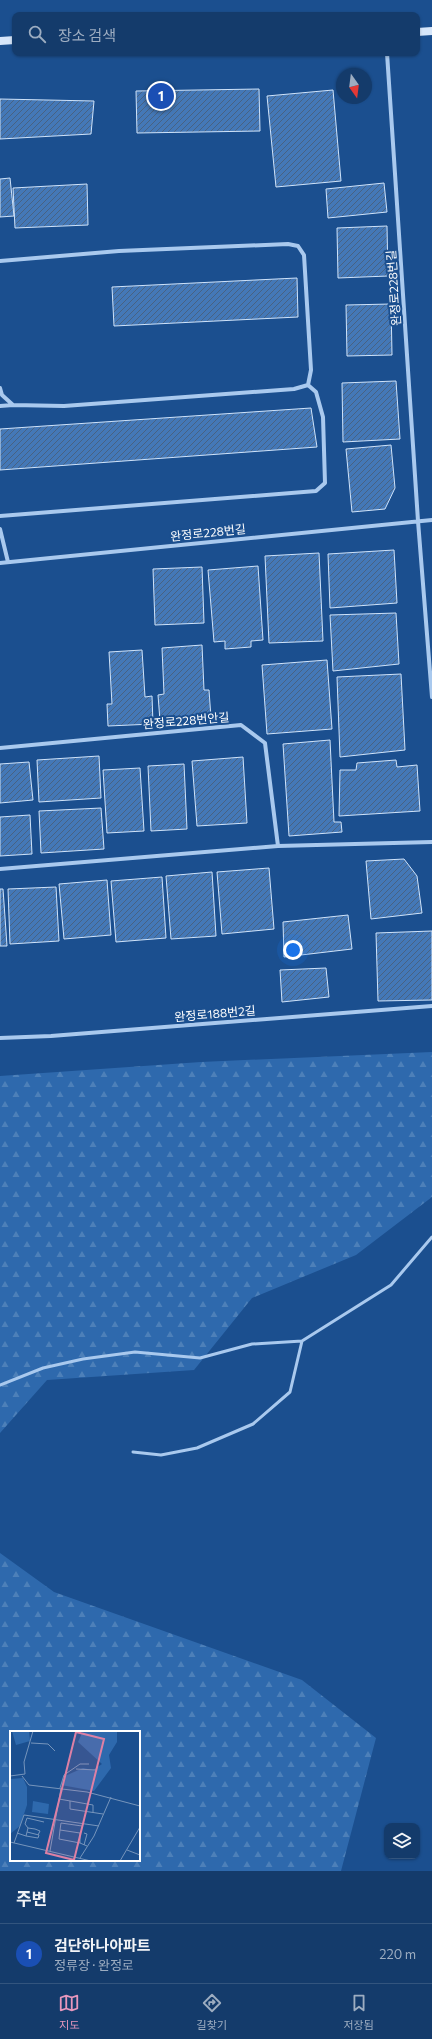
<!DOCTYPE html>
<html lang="ko">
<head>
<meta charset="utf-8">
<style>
  :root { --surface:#143b6b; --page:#214673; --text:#f1f3f6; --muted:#9dadc1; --line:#33557e; --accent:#e797bd }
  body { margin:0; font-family:Commissioner,"Noto Sans KR",sans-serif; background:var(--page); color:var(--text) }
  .controls { position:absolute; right:12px; bottom:12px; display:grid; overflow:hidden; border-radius:8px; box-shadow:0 1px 3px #0004 }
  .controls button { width:36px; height:36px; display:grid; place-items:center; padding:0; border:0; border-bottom:1px solid var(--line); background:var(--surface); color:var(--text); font:20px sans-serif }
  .compass { position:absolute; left:336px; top:68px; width:36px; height:36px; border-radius:50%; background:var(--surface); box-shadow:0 1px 3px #0004; rotate:166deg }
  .you { position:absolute; left:293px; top:950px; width:14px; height:14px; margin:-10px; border:3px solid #fff; border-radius:50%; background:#1a73e8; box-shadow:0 0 0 6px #1a73e833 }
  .badge { display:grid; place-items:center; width:26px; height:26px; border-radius:50%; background:var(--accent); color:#fff; font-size:13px; font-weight:700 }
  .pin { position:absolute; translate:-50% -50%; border:2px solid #fff; box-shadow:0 1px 4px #0006 }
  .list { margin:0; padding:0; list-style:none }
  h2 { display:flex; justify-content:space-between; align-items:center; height:52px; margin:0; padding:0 16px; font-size:17px }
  h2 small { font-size:13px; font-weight:400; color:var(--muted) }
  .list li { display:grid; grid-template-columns:26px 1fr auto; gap:12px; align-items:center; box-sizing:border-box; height:60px; padding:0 16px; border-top:1px solid var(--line) }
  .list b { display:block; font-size:15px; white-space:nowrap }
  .list p { margin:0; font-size:13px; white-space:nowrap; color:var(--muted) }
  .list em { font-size:13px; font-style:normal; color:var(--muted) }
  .icon { flex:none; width:22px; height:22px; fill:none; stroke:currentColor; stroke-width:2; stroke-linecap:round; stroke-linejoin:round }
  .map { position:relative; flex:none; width:432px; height:1871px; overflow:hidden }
  .search { position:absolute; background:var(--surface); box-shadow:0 1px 3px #0004; left:12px; right:12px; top:12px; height:44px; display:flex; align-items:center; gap:10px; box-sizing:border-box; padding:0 14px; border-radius:8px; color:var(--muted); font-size:15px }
  .sheet { height:112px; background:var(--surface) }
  nav { display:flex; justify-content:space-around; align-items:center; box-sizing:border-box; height:56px; border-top:1px solid var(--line); background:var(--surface); font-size:11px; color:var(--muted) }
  nav a { display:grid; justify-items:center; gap:2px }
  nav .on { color:var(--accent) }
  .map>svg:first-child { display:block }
  .forest { fill:url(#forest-firs); fill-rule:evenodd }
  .building { fill:url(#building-hatch); stroke:#cfe3fa }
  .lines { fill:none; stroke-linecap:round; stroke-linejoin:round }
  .service { stroke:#a9c9ee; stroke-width:3 }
  .minor { stroke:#a9c9ee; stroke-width:4 }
  .secondary { stroke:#d6e6fa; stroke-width:8 }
  .labels { text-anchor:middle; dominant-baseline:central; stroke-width:4; stroke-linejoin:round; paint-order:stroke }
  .street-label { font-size:12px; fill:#fff; stroke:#1b4f8f }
  .inset-road { fill:none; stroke:#7695bc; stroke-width:1 }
  .view { fill:#dd80a5; fill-opacity:0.15; stroke:#dd80a5; stroke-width:2 }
  .inset-edge { fill:none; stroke:#fff; stroke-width:2 }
</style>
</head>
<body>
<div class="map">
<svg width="432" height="1871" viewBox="0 0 432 1871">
  <defs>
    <pattern id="forest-firs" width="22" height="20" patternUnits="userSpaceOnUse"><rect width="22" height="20" fill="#2e69ad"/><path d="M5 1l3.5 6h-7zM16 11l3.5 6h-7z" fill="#4d80b9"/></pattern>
    <pattern id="building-hatch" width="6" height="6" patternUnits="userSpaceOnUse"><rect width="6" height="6" fill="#4478b7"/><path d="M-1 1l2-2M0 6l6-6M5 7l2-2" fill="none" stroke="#486282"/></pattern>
  </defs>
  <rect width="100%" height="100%" fill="#1b4f8f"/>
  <path class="forest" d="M432 1052V1197L356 1255 252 1298 194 1370 47 1380 0 1433V1076L201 1062Z
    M0 1553 54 1592 302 1680 376 1738 341 1871H0ZM11 1732H139V1860H11Z"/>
  <path class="building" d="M259 89 260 131 137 133 136 91Z
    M333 90 341 181 276 187 267 96Z
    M0 99 94 101 91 134 0 139Z
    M10 178 14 216 0 217V179Z
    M384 183 387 212 328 218 326 189Z
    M87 184 88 225 15 228 13 188Z
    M387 226 388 276 338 278 337 228Z
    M297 278 298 317 114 326 112 287Z
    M391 304 392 355 347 356 346 305Z
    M396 381 400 439 343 442 342 383Z
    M311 408 317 447 0 470V429Z
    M391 445 395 488 385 509 352 512 346 449Z
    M394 550 397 603 330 608 328 554Z
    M319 553 323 641 269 643 265 556Z
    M258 566 263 640 251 641V647L225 649V641L214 642 208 570Z
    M202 567 204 623 155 625 153 569Z
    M396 613 399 664 333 671 330 615Z
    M202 645 204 690H209L211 718 160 721 158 695 164 694 162 648Z
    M142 650 145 697 152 696 153 724 108 726 107 704H112L109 652Z
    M327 660 332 729 267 734 262 665Z
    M401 674 405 750 340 757 337 677Z
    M330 740 334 822H341L342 832 289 836 283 744Z
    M99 756 101 798 39 802 37 760Z
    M243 757 247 823 197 826 192 761Z
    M396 760 397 767 417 765 420 811 339 816 340 770H356L357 763Z
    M29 762 33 800 0 803V764Z
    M184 764 187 829 151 831 148 766Z
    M140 768 144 831 107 833 103 770Z
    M101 808 104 849 41 853 39 811Z
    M30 815 32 854 0 856V817Z
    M404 859 417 876 422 913 371 919 366 861Z
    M269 868 274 929 222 934 217 872Z
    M212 872 216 936 171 939 166 876Z
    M162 877 166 938 116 942 111 881Z
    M107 880 111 935 64 939 59 884Z
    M56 887 59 941 10 944 8 889Z
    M0 889H3L7 946H0Z
    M348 915 352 949 284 957 283 922Z
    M432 931V1000L378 1001 376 933Z
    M326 968 329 997 282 1002 280 970Z"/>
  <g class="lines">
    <path class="service" d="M0 1385 43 1368 83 1359 135 1352 200 1358 252 1344 302 1341
      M133 1452 161 1455 197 1448 253 1424 290 1392 302 1341 391 1285 432 1237"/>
    <path class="minor" d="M387 53 418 521 432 697
      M0 261 119 251 288 244 298 246 304 255 311 370 308 385 294 389 64 406 13 405 2 395 0 388
      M0 406 13 405
      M0 516 316 491 325 483 323 417 316 392 308 385
      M0 529 8 562
      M0 563 432 520
      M0 748 241 725 265 743 278 846
      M0 869 278 846 432 842
      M0 1038 51 1036 432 1006"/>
    <path class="secondary" d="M417 32 432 31
      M0 41 15 40"/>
  </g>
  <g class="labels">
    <g class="street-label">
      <text transform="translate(393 288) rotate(-94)">완정로228번길</text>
      <text transform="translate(208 532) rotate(-6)">완정로228번길</text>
      <text transform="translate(186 720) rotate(-5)">완정로228번안길</text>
      <text transform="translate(215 1013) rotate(-5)">완정로188번2길</text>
    </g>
  </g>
  <g transform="translate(10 1731)">
    <rect width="130" height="130" fill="#1b4f8f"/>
    <path d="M2 0H19L20 10 6 14ZM73 0H107V11L99 24 101 37 84 60 51 54 55 45 73 37 83 39 92 33 68 11ZM13 47 17 56V74L10 95 0 103V48Z" fill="#2e69ad"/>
    <path d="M23 70 39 73 38 83 22 81Z" fill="#2e69ad"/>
    <path class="inset-road" d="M21 12 38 13 45 20M66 38 86 39M0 45 15 43 14 31 23 0M12 45 19 54 77 61 130 75M50 57 54 44 70 33H79M49 68 83 74V82M60 70V78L93 83M18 97 15 93 17 87 34 91M50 99 51 92 72 95M17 101 18 97 25 98 30 100 28 104M7 102 16 105 28 107 29 104 17 101 16 105M74 102 77 103 74 114M0 111 81 130M4 112 14 84 89 95M70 112 49 108 50 99 70 102V112L77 115M117 119 130 124M40 120 51 57M70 127 84 105 101 66M110 130 130 96"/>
    <path class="view" d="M66 1 94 8 64 129 36 122Z"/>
    <rect width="130" height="130" class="inset-edge"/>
  </g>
</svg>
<div class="controls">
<button><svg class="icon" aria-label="layers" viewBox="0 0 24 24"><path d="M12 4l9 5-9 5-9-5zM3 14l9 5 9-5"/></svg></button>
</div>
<svg class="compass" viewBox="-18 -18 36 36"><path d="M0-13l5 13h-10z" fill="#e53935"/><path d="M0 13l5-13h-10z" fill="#9dadc1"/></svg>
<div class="you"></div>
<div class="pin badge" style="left:161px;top:96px;background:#1a4fb4">1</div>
<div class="search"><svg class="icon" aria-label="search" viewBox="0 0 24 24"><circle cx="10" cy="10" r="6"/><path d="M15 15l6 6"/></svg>장소 검색</div>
</div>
<section class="sheet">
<h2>주변<small></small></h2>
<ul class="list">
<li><span class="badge" style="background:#1a4fb4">1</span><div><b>검단하나아파트</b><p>정류장 · 완정로</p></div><em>220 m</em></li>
</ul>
</section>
<nav>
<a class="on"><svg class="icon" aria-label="map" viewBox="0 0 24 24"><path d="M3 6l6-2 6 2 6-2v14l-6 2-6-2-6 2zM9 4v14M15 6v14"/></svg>지도</a>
<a><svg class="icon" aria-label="directions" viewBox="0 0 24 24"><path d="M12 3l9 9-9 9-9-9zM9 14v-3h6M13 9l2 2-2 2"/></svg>길찾기</a>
<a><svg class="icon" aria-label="saved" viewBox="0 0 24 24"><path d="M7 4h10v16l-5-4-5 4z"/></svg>저장됨</a>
</nav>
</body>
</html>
